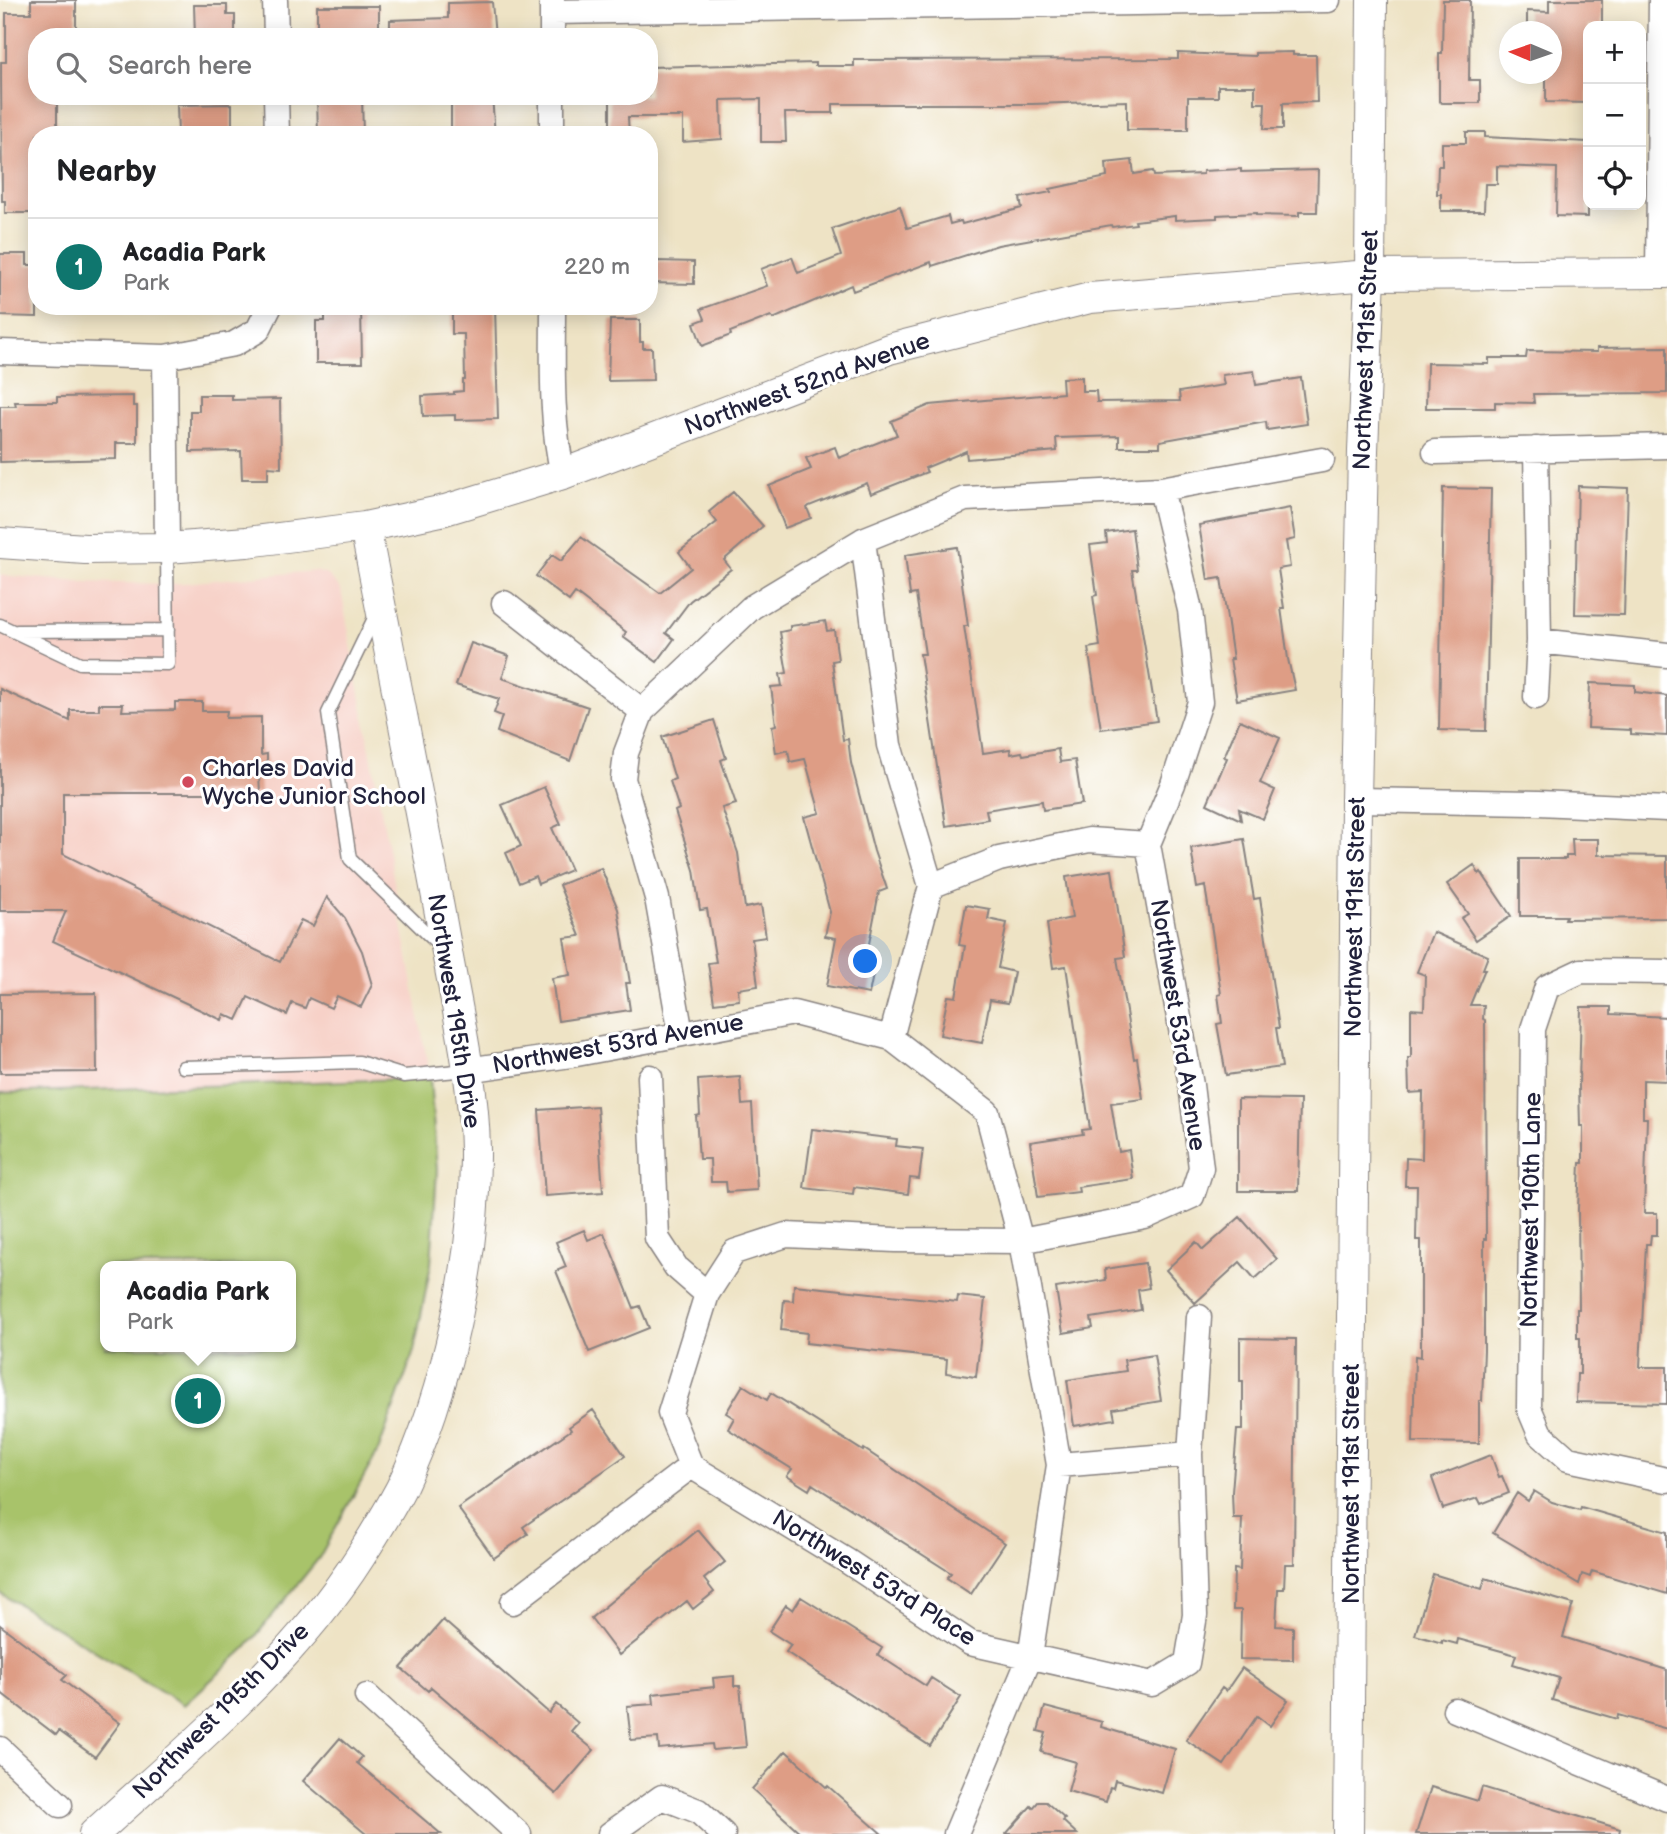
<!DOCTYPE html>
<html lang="en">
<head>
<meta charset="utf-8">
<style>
  :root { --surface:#fff; --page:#f6f6f6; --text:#202124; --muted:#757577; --line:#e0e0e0; --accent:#0f766e }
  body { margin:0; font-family:"Balsamiq Sans",sans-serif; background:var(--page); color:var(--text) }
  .controls { position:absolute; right:21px; top:21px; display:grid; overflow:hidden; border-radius:14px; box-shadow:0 4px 18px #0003 }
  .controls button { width:63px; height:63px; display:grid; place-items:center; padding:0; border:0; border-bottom:2px solid var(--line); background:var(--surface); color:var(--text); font:35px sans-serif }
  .compass { position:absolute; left:1499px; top:21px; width:63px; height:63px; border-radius:50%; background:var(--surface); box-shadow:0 4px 18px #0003; rotate:272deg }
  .you { position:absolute; left:866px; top:962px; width:24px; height:24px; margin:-18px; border:5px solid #fff; border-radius:50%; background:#1a73e8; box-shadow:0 0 0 10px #1a73e833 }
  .badge { display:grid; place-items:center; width:46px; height:46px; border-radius:50%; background:var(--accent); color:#fff; font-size:23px; font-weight:700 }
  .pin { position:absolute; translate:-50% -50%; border:4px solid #fff; box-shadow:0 2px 7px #0006 }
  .popup { position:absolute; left:100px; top:1261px; width:196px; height:91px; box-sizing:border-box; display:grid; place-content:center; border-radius:14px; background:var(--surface); filter:drop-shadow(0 2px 5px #0005); font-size:23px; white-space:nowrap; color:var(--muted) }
  .popup b { font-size:26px; color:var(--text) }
  .popup::after { content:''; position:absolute; left:50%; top:100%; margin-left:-14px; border:14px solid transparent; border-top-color:var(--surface) }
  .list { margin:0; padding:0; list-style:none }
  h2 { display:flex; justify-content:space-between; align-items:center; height:91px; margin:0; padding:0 28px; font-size:30px }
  h2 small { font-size:23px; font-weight:400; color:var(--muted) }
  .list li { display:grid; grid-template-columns:46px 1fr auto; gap:21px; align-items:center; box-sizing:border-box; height:98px; padding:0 28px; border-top:2px solid var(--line) }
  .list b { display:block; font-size:26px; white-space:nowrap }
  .list p { margin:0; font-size:23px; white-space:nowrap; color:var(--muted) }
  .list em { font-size:23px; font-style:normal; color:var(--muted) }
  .icon { flex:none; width:38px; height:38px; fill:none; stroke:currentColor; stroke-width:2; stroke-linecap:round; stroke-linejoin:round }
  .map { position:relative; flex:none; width:1667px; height:1834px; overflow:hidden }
  .search { position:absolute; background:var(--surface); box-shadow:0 4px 18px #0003; left:28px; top:28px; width:630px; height:77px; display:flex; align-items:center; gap:18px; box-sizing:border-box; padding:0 24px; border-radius:28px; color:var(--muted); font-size:26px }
  .panel { position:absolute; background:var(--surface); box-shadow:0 4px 18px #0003; left:28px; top:126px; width:630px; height:189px; border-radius:28px }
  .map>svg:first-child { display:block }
  .built { fill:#f7d1c8 }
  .green { fill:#a8c36a; stroke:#657252; stroke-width:2; fill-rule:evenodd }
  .building { fill:#de9d85 }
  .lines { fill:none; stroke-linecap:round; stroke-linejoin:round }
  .service-casing { stroke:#888280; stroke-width:15 }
  .minor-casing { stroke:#888280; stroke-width:27 }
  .tertiary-casing { stroke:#888280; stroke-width:32 }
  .service { stroke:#fff; stroke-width:12 }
  .minor { stroke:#fff; stroke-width:24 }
  .tertiary { stroke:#fff; stroke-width:30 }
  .poi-dot { fill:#d1495b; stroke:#fff; stroke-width:2.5 }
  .labels { text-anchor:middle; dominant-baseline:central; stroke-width:6; stroke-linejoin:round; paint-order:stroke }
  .street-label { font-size:24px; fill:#22223b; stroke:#fff }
  .poi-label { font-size:24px; fill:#22223b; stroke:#fff; text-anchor:start }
</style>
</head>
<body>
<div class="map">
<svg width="1667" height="1834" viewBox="0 0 1667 1834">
  <rect width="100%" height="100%" fill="#fff"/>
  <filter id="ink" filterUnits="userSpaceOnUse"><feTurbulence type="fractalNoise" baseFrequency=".0143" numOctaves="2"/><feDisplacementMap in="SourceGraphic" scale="14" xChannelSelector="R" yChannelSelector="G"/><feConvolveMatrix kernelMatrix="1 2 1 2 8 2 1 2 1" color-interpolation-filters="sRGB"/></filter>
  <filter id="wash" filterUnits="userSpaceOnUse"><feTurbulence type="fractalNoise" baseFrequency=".00686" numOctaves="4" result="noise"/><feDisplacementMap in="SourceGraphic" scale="28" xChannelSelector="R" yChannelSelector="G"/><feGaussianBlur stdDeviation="1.57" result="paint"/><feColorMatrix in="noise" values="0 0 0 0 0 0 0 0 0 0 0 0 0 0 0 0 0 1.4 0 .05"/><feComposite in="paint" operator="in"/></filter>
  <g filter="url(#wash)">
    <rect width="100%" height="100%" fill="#eee3c5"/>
    <path class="built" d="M315 571 328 575 341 590 430 1078 0 1093V575L80 582 172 584Z"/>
    <path class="green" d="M430 1078 437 1170 431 1264 414 1351 378 1451 319 1558 246 1648 184 1705 0 1593V1093ZM105 1266H291V1347H105Z"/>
    <g id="blocks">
      <path class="building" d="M31 0H76V37H37V96H57V135H37V213H5V201H2L1 78V62H6V13H31Z
        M1443 0H1470L1469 80H1480V103H1442L1439 101V53H1442Z
        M1549 0H1602V26H1588V103L1546 102V74H1551V32H1527V11L1549 12Z
        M492 2 495 37H390V20L448 18V3Z
        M194 5H227V15H235V37H195Z
        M317 6H379V37L317 36Z
        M1293 52V55H1316L1317 102 1283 103V129H1264L1265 103H1255V86H1218V97H1188V130H1127V101L1032 104H833V113H785L786 142H761V99L721 100 722 139 683 142V117H628L629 135H610V96H649V67L815 63V66H854V60L1178 59V53L1255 56V53Z
        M317 96H362L363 135H318Z
        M451 96H492L495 135H451Z
        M232 104V135H178L177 105Z
        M1466 132H1485V137L1588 142V217L1556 216 1557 168 1497 166V184H1485L1484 211H1441V194H1437L1438 166H1442V143H1466Z
        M1132 160 1134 174 1153 171 1154 176 1203 174V171L1241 169V172L1318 170 1317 212H1299V216L1256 215V213L1217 215V218L1175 220V216L1135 221 1136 224 1112 227 1111 225 998 245 932 266 931 262 853 291 851 285 773 319 771 316 730 332 731 335 702 346 694 323 705 319 701 309 767 286 761 269 792 257 798 273 841 256 832 229 900 206 907 228 948 216 950 224 961 221 962 224 1022 208 1020 198 1051 192 1050 189 1107 177 1106 163Z
        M0 254H27V265H37V317L0 316Z
        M657 261 694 262V284L649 283V264L657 265Z
        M325 306H361L362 363H316V321H325Z
        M452 306H495L498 419 455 420V415L423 416 422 396 454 394V392L463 391V380H465L464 334H452Z
        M610 320H640V342H643V348H652L653 380 608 381Z
        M1667 347V393L1533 394 1534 403 1495 402V408H1426L1427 363 1489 364V358H1526L1527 351 1597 352V348Z
        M1254 371 1256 385 1301 378 1307 424 1267 430 1266 422 1160 441V447H1119V436L1056 438 1057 451 967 459 966 451 925 468 927 472 871 494 867 483 809 506 807 508 811 518 785 528 769 486 811 469 806 458 835 447 839 458 897 435 891 421 930 405 1063 393 1062 378 1082 377V391H1096L1097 402 1180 401 1179 392 1224 385 1222 375Z
        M199 395H232V400L280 399 281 468 268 467V479H242L241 451 190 452V411H199Z
        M133 396V406H137V443H116V459L0 462V406H16L15 402H57V397Z
        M1578 486 1628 488 1624 615 1575 614Z
        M1443 488 1491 489 1486 731 1439 730Z
        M733 492 763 526 724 560 731 569 690 601 666 633 674 639 657 662 623 637 626 632 575 593 569 601 536 576 552 555 561 561 581 537 660 593 691 568 679 552 717 522 709 512Z
        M1290 508 1295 539 1286 541 1290 567 1278 569 1284 608H1281L1288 659 1295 690 1237 700 1230 659H1233L1221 578 1208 580 1199 525Z
        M1132 529 1137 570H1132L1157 721 1101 729 1088 648 1100 646 1093 596 1097 595 1090 545 1107 543 1106 533Z
        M957 547 968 626H964L983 753 1010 749 1011 754 1022 752 1023 755 1058 749 1060 762 1075 760 1082 804 1043 810 1042 801 986 810 988 819 946 826 920 654H925L916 594 910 595 905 555Z
        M825 621 827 631 834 630 838 660 832 661 843 740 848 739 851 763 874 851 887 889 879 892 867 954 877 956 869 994 827 986 836 938 825 936 830 912 804 817 820 813 805 759 790 762 788 750 776 753 772 726 776 725 771 687 782 686 780 674 787 673 780 632 790 630V626Z
        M471 643 509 656 502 678 588 707 570 761 497 732 502 716 494 713 499 699 456 685Z
        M1590 683 1635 685V692L1667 696V736L1631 734V730L1588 728Z
        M0 689 70 721V710H99V704H123L122 711 175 710V702H202V711H227L226 718 261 717V755L267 754V773L259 774 260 793H63V854L280 962 301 920 313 926 327 897 345 918 362 951 372 985 361 1007 337 996 331 1008 309 998 305 1008 292 1003 287 1015 248 997 237 1020 224 1014 222 1020 53 941 66 911H0Z
        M714 720 726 758 721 760 736 804 722 808 738 853 745 908 761 905 766 937 752 939 758 986 738 989 739 1000 714 1003 708 963 716 962 707 909 700 910 694 870 675 811 679 809 670 781 675 779 662 737Z
        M1240 720 1280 738 1260 783 1275 790 1263 819 1239 809 1241 820 1207 804 1227 758 1224 757Z
        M544 787 561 824 552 828 571 870 538 884 535 876 519 883 506 853 521 846 502 805Z
        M1244 839 1254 899 1260 898 1279 1028H1276L1282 1067 1226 1075 1217 1024 1222 1023 1218 995 1221 994 1213 937 1205 886 1197 888 1191 848Z
        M1572 839H1598V855L1667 856V918L1565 919 1566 916H1520V859H1566V856H1573Z
        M1474 865 1479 874 1481 872 1511 916 1476 940 1461 918 1468 914 1447 884Z
        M601 868 618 909 630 983H626L630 1010 558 1021 552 978 570 975 564 938 580 936 559 885Z
        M1112 870 1125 957 1117 958 1134 1059 1137 1058 1143 1099 1111 1103 1119 1152 1129 1150 1133 1179 1078 1187 1079 1192 1038 1197 1030 1142 1083 1134 1082 1130 1090 1129 1066 966 1053 968 1047 923 1072 918 1066 877Z
        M966 905 990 909 988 919 1007 923 998 968 1014 972 1008 1003 990 1000 982 1043 940 1035 948 996 956 997 965 946 959 945Z
        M1433 932 1488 956 1483 969H1485L1470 1005H1484L1483 1019 1485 1020 1486 1239H1484V1350L1482 1401H1479V1443L1413 1442 1415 1356 1421 1357V1240H1416L1417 1186H1405L1406 1158 1422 1159 1423 1092 1409 1093 1408 1058H1411V1009L1424 1010 1425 975 1417 972Z
        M96 993 97 1072 0 1073V994Z
        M1581 1007H1611V1014L1667 1017V1081L1643 1080V1118H1647L1644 1213H1657V1235H1651L1650 1244H1646L1640 1367H1667V1404L1576 1402 1577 1374H1580V1338H1577V1309H1579L1578 1209 1580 1163H1583V1126H1580L1579 1086Z
        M740 1077 742 1105 752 1104 757 1190 727 1192 726 1182H711L710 1159H699L696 1116 700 1115 698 1080Z
        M1238 1099 1300 1100 1298 1191H1238Z
        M597 1106 603 1192 545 1196 539 1110Z
        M812 1129 897 1139 896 1146 923 1149 919 1179 910 1178 908 1194 854 1187 853 1194 804 1188Z
        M1240 1217 1277 1259 1255 1279 1240 1262 1195 1303 1166 1270 1196 1242 1203 1250Z
        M584 1230 588 1240 604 1233 634 1308 640 1306 649 1328 589 1352 556 1271 566 1267 556 1242Z
        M1145 1263 1149 1288 1138 1290 1141 1310 1091 1318 1093 1328 1063 1333 1056 1288 1106 1280 1105 1269Z
        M794 1285 957 1302 958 1296 985 1299 976 1377 946 1373 947 1359 806 1343 807 1333 781 1330 784 1300 793 1301Z
        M1240 1338 1296 1339 1294 1564H1285L1284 1589H1278L1276 1626 1293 1627V1660L1240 1659 1241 1610H1233L1234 1569 1240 1570 1242 1518H1233L1232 1492 1237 1430H1243V1381H1240Z
        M1154 1355 1161 1401 1113 1409 1115 1419 1074 1426 1067 1380 1126 1371 1124 1360Z
        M743 1385 767 1400 771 1393 863 1451 864 1449 1005 1543 971 1594 947 1578 951 1573 812 1484 809 1490 787 1476 792 1469 728 1429 734 1418 726 1413Z
        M593 1410 625 1456 523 1527 528 1534 494 1558 458 1508 571 1430 569 1427Z
        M1491 1455 1499 1477 1502 1476 1509 1493 1481 1504 1478 1498 1443 1509 1432 1478Z
        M1534 1491 1552 1502 1580 1510 1581 1507 1667 1532V1594L1592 1571 1590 1577 1582 1574 1579 1584 1493 1533 1517 1493 1528 1501Z
        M698 1530 725 1562 704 1579 714 1592 693 1609 687 1601 619 1655 591 1618Z
        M1433 1574 1482 1589 1485 1578 1573 1604 1563 1637 1667 1670V1729L1618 1715 1617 1719 1552 1700 1559 1678 1513 1664 1516 1655 1458 1639 1457 1644 1442 1640V1643L1415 1635Z
        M801 1597 882 1648 878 1655 926 1686 931 1678 961 1697 930 1746 786 1652 791 1645 769 1631 786 1605 793 1610Z
        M443 1620 549 1713 556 1704 578 1723 571 1731 594 1750 556 1794 431 1687 428 1691 401 1668Z
        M0 1625 67 1675 62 1680 120 1723 95 1757 59 1731 56 1735 0 1692Z
        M1242 1668 1288 1700 1270 1726 1257 1716 1224 1765 1186 1740 1222 1688 1226 1691Z
        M734 1676V1686H740L746 1747 713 1750 712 1744 659 1749 658 1738 631 1740 627 1706 654 1704 653 1694 714 1687 713 1678Z
        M1045 1707 1102 1722 1101 1727 1175 1749 1162 1793 1115 1780 1113 1788 1110 1787 1106 1802 1068 1791 1076 1762 1041 1752 1046 1733 1038 1731Z
        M340 1738 362 1757 357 1763 441 1834H366L303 1781Z
        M786 1751 827 1788 828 1786 882 1834H802L752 1789Z
        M1431 1787 1478 1801 1482 1787 1620 1829 1619 1834H1416Z
        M1038 1802H1046L1065 1819 1063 1821 1077 1834H1006L1031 1806 1033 1808Z"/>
    </g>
  </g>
  <g filter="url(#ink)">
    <use href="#blocks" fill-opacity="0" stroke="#888280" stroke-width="2"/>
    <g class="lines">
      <g class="service-casing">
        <path id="service" d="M377 612 328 713 350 859 439 945
          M0 625 80 663 168 664 167 548
          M17 631 168 630
          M183 1067 359 1062 404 1076 467 1070"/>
      </g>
      <g class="minor-casing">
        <path id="minor" d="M275 0 276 37
          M552 0V37
          M552 12 1328 0
          M276 96 277 135
          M552 96V135
          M1658 273 1661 0
          M553 306C553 363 550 419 563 474
          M0 352 165 357 234 344 258 330 270 306
          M165 357 167 548
          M1536 449 1539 641 1536 697
          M1435 452 1667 446
          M863 540 889 745 931 886
          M504 603 642 711
          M1539 641 1667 655
          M1356 800 1539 803 1667 809
          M1148 844 1191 1085 1201 1168 1192 1196 1145 1217 1021 1241 895 1240 786 1235 734 1252 707 1294 670 1413 691 1466 847 1561 970 1643 1152 1684 1187 1663 1195 1615 1190 1454 1199 1317
          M1148 844 1173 784 1200 702 1190 610 1161 489
          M1667 972 1581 971 1547 987 1533 1029 1529 1408 1540 1434 1568 1459 1667 1480
          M681 1034 657 898 623 779 626 753 642 711 752 607 863 540 965 499 1161 489 1322 460
          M891 1038 931 886 999 859 1089 840 1148 844
          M467 1070 571 1055 794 1013 891 1038 987 1112 1021 1241 1059 1465 1030 1657 956 1834
          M650 1077 657 1238 676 1267 707 1294
          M1059 1465 1190 1454
          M513 1602 691 1466
          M367 1696 519 1834
          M1455 1710 1667 1799
          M0 1749 60 1805
          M610 1834 662 1797 698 1811 723 1834"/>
      </g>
      <g class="tertiary-casing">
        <path id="tertiary" d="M0 543 85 549 167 548 247 542 365 527 445 510 563 474 889 349 1090 298 1370 275 1667 273
          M94 1834C188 1748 291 1665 360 1557 374 1535 389 1511 401 1488 447 1392 476 1256 475 1150 474 1080 457 1010 445 941 420 803 392 665 365 527
          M1348 1834 1356 800 1363 451 1370 275 1372 0"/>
      </g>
      <use href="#service" class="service"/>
      <use href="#minor" class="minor"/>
      <use href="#tertiary" class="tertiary"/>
    </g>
  </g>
  <circle class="poi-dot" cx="188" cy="782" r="7"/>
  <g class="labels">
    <g class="street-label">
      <text transform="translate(1366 350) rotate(-88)">Northwest 191st Street</text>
      <text transform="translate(807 384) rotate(-20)">Northwest 52nd Avenue</text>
      <text transform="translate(1355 917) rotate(-89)">Northwest 191st Street</text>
      <text transform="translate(454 1011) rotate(81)">Northwest 195th Drive</text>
      <text transform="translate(1178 1025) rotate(81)">Northwest 53rd Avenue</text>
      <text transform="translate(618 1044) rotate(-10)">Northwest 53rd Avenue</text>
      <text transform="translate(1531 1210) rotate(-89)">Northwest 190th Lane</text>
      <text transform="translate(1351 1484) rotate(-90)">Northwest 191st Street</text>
      <text transform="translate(874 1578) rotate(32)">Northwest 53rd Place</text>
      <text transform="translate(221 1711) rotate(-45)">Northwest 195th Drive</text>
    </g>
    <g class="poi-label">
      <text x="202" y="768">Charles David<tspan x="202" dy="28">Wyche Junior School</tspan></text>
    </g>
  </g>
</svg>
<div class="controls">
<button>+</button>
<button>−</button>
<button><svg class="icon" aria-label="locate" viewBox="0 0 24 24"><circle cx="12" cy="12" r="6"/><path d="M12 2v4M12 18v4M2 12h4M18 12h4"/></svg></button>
</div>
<svg class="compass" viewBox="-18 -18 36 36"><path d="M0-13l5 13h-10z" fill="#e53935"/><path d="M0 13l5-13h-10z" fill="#757577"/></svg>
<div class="you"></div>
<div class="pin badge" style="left:198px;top:1401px">1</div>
<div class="popup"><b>Acadia Park</b>Park</div>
<div class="search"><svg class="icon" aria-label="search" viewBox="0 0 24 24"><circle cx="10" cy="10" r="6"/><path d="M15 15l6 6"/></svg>Search here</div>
<section class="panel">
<h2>Nearby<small></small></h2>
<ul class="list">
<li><span class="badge">1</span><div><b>Acadia Park</b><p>Park</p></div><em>220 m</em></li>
</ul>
</section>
</div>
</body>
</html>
